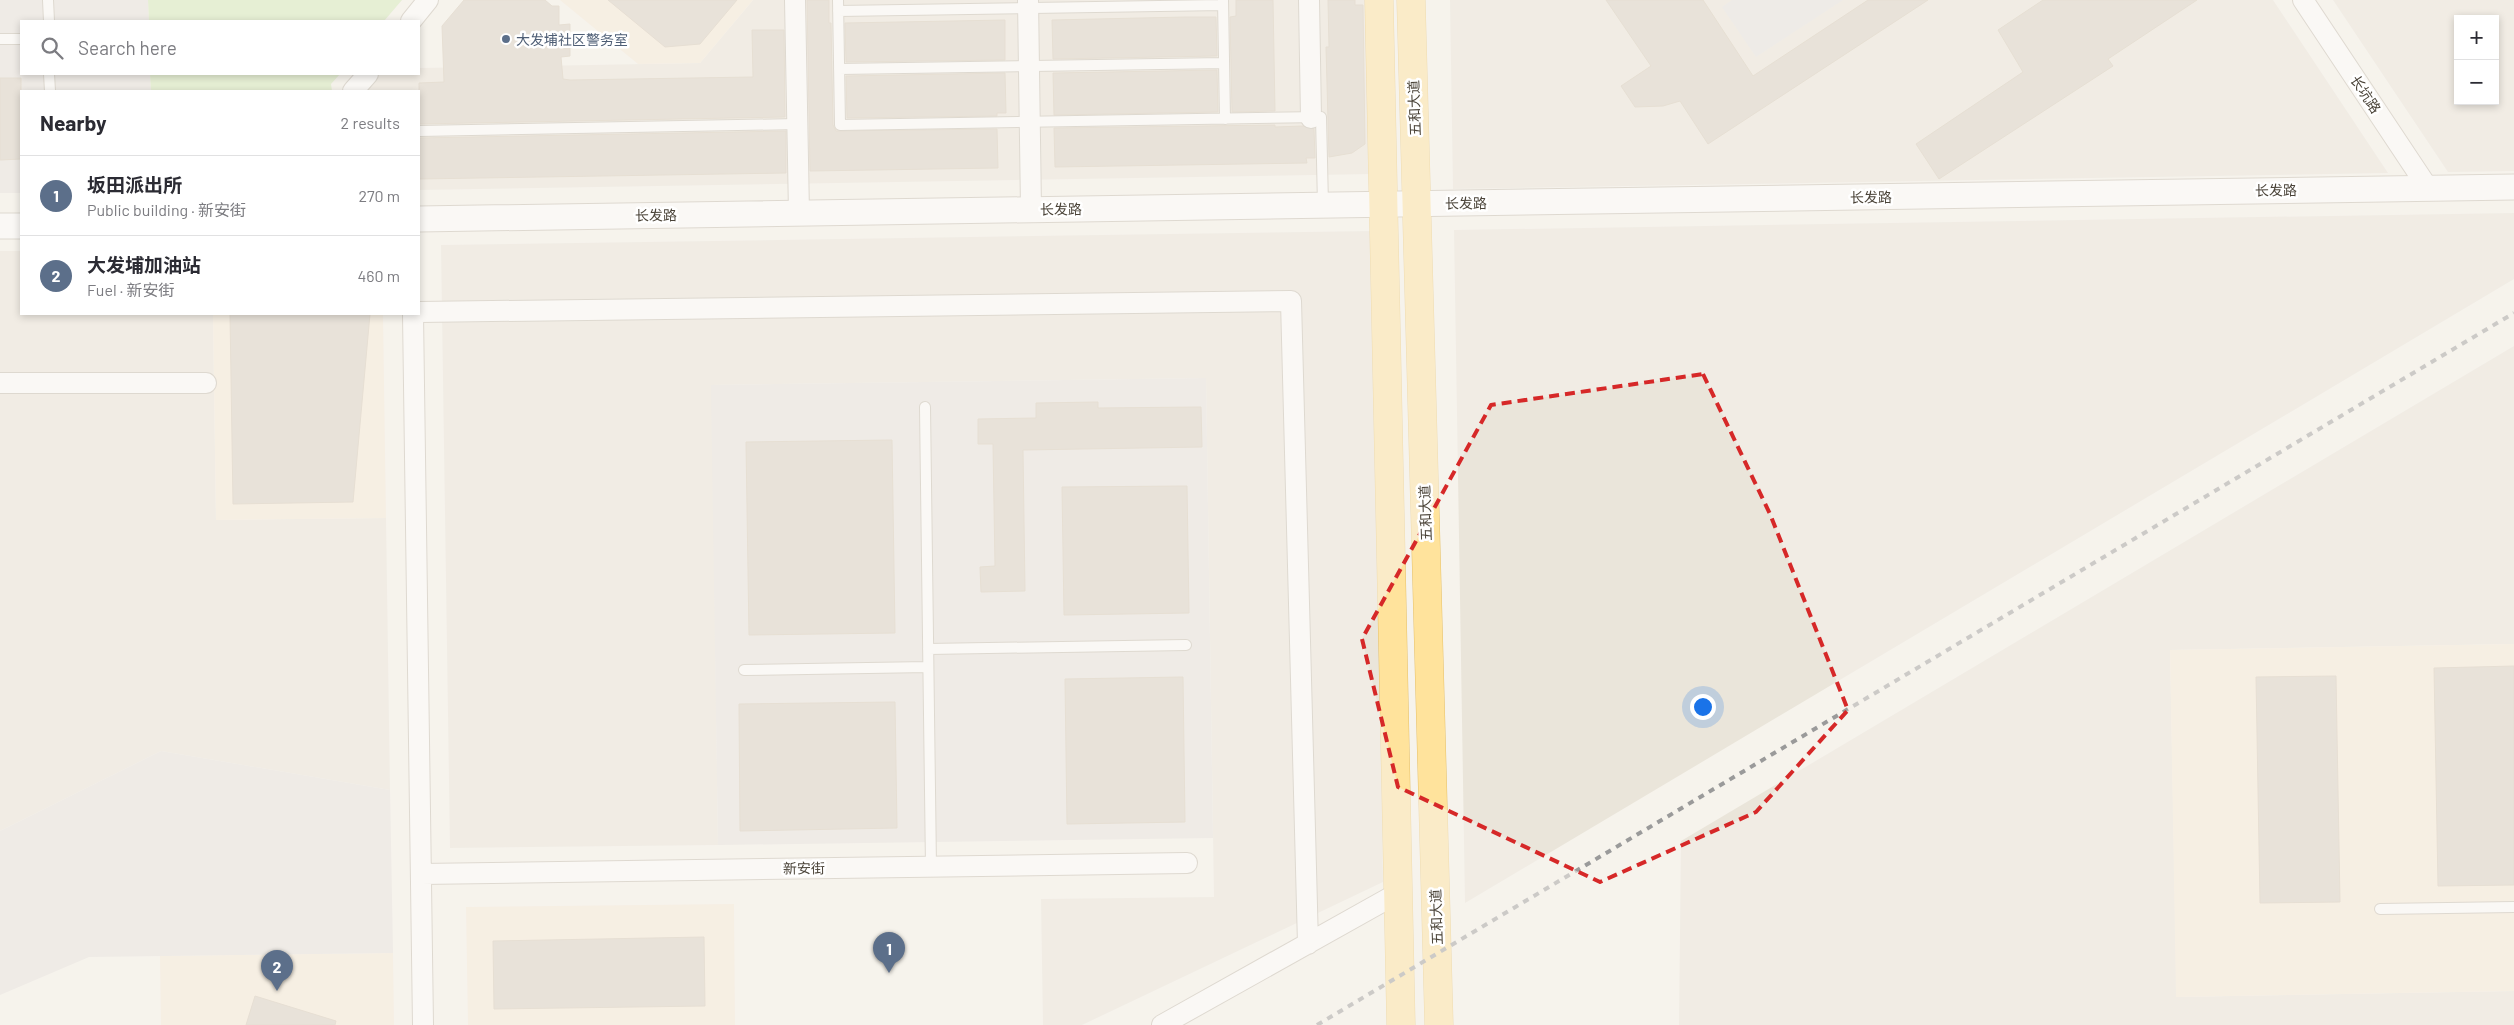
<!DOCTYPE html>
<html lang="en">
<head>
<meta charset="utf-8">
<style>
  :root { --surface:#fff; --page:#f7f7f7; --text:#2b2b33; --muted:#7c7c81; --line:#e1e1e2; --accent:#111827 }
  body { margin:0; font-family:Barlow,"Noto Sans SC",sans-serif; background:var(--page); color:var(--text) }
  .controls { position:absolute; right:15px; top:15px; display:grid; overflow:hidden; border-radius:0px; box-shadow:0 2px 8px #0003 }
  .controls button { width:45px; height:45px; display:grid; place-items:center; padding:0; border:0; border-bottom:1px solid var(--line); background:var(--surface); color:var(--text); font:25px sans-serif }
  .you { position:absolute; left:1702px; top:706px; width:18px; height:18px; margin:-12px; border:4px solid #fff; border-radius:50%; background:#1a73e8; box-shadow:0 0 0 8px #1a73e833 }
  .badge { display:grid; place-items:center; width:32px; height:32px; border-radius:50%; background:var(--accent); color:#fff; font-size:16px; font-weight:700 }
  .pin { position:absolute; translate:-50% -41px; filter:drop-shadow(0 1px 2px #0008) }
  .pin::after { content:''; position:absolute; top:26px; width:18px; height:15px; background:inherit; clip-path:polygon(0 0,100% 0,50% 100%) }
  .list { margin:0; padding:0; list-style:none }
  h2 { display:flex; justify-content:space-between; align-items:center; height:65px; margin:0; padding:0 20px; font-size:21px }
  h2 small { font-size:16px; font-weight:400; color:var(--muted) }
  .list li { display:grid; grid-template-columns:32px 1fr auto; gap:15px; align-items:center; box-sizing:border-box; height:80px; padding:0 20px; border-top:1px solid var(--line) }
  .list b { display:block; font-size:19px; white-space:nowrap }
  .list p { margin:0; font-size:16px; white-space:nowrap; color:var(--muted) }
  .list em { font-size:16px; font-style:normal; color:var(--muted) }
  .icon { flex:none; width:28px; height:28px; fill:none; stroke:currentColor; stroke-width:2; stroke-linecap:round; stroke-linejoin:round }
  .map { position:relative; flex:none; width:2514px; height:1025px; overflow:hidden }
  .search { position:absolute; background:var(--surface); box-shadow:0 2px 8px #0003; left:20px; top:20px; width:400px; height:55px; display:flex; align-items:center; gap:12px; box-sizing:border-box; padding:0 18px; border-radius:0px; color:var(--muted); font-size:19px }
  .panel { position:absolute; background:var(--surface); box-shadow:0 2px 8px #0003; left:20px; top:90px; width:400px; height:225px; border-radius:0px }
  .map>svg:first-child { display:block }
  .residential { fill:#eae5da; fill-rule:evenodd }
  .commercial { fill:#f7ead8 }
  .industrial { fill:#e6e2dd }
  .green { fill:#d2eab5 }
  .parking { fill:#e5e3e0 }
  .building { fill:#d8cfc1; stroke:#d3c7b4 }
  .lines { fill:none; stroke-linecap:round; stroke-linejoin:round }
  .service-casing { stroke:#c2bbae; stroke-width:12 }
  .minor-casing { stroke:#c2bbae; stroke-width:22 }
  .tertiary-casing { stroke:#c2bbae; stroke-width:27 }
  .primary-casing { stroke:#e6c16a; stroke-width:29 }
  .service { stroke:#fff; stroke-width:10 }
  .minor { stroke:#fff; stroke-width:20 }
  .tertiary { stroke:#fff; stroke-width:25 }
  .primary { stroke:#ffe39c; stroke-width:28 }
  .rail { stroke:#9a9a9a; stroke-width:4; stroke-dasharray:6 6; stroke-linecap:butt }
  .marked { fill:none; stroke:#d62828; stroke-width:4; stroke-dasharray:10 6; stroke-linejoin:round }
  .service-dot { fill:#5c6f8a; stroke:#fff; stroke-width:2 }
  .labels { text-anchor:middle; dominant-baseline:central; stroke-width:5; stroke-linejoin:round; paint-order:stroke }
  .service-label { font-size:14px; fill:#4e5e75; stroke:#fff; text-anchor:start }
  .street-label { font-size:14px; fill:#4b4439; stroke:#fff }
</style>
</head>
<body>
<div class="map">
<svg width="2514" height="1025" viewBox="0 0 2514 1025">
  <rect width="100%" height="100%" fill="#f6f3ec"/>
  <path class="residential" d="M753 0H1369L1373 174 419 190V91H366L365 74H419V68L700 63Z
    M1450 0H2273L2388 173 1453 189Z
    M2333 0H2514V171L2448 172ZM2458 19H2495V101H2458Z
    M2514 213V279L1465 903 1454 230Z
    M1373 231 1383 882 1082 1025H1043L1041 899 1214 897 1206 378 712 385 718 845 450 848 441 245Z
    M0 251H21V314H213L216 520 386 518 390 790 161 751 0 831Z
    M2514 346V644L2170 650 2177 997 2514 991V1025H1679L1681 841Z"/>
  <path class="commercial" d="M560 0H753L700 63 638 64Z
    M213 314H383L386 518 216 520Z
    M2514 644V991L2176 997 2170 650Z
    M734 904 735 1025H468L466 907Z
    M393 953 394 1025H161L160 956Z"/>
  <path class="industrial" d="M0 0H148L149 21H21V74H150L151 91H21V193H0Z
    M1206 378 1213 838 718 845 711 385Z
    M161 751 390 790 393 953 89 957 0 995V831Z"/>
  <path class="green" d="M148 0H402L384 21H149Z
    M150 74H340L331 84 332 91H151Z"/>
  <path class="parking" d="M1732 0H1843L1756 57 1722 7Z"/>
  <path class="building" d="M464 0H545L552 6H559V25L570 24V56L561 57 563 79 570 80 753 77 752 30H784L785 117 419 124V83L444 82 442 26Z
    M608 0H737L700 44 665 47Z
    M807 0H829V23H831L833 125 836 131 997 129 998 168 810 171Z
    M1236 0H1273L1275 111 1232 112 1230 17 1236 16Z
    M1328 0H1355V5H1363L1365 144 1352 153 1329 157 1326 47H1329Z
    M1606 0H1703L1753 76 1868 0H1928L1708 144 1680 101 1663 106 1635 107 1621 86 1651 66Z
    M2043 0H2197L2108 59 2113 66 1939 179 1916 144 2023 72 1998 30Z
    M1185 17H1216L1217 56 1053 59 1052 20Z
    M1005 20V60L846 62 845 23Z
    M1217 70 1218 112 1054 115 1053 73Z
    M1005 73 1006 113H997V116L847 118 846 76Z
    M0 78H21V159L0 160Z
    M1275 125V127L1303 126 1314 129 1315 158H1306L1307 163 1055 167 1054 128Z
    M786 131V173L419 179V138Z
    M230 314H370L353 502 233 504Z
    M1098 402V408L1201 407 1202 447 1023 450 1025 591 981 592 980 567 995 566 993 444H978V419L1036 418V403Z
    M892 440 895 633 749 635 746 442Z
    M1187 486 1189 613 1064 615 1062 487Z
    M2514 666V885L2438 886 2434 668Z
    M2336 676 2340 902 2260 903 2256 677Z
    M1183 677 1185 822 1067 824 1065 679Z
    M895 702 897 828 740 831 739 704Z
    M704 937 705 1006 494 1009 493 941Z
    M255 996 336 1021 335 1025H246Z"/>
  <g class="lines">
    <g class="service-casing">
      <path id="service" d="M48 0 49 21
        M838 0 840 125 1321 117 1323 205
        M1223 0 1225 119
        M838 11 1223 5
        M0 39H21
        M839 69 1224 63
        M49 74 50 91
        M419 131 797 124
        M925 407 931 867
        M928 649 1186 645
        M744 670 928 667
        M2380 909 2514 907"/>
    </g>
    <g class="minor-casing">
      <path id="minor" d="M795 0 799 213
        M1028 0 1031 209
        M1309 0 1311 118
        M2303 0 2428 188
        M411 21 428 0
        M353 91 368 74
        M419 312 1291 301 1308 944
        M413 314 423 1025
        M0 383H206
        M421 874 1187 863
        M1162 1025 1398 893"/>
    </g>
    <g class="tertiary-casing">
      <path id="tertiary" d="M419 219 2514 187
        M0 226H21"/>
    </g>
    <g class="primary-casing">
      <path id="primary" d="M1379 0 1401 1025
        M1411 0 1439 1025"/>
    </g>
    <use href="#service" class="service"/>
    <use href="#minor" class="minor"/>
    <use href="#tertiary" class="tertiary"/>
    <use href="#primary" class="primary"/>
    <path class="rail" d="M1317 1025 2514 313"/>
  </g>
  <path d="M0 0H2514V1025H0ZM1703 374 1770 514 1848 710 1756 812 1600 882 1398 787 1362 639 1491 405Z" fill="#f6f3ec" fill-opacity=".55" fill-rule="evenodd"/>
  <path class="marked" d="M1703 374 1770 514 1848 710 1756 812 1600 882 1398 787 1362 639 1491 405Z"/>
  <circle class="service-dot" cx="506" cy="39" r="5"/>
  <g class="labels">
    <g class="service-label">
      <text x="516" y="39">大发埔社区警务室</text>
    </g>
    <g class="street-label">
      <text transform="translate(2366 94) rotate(56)">长坑路</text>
      <text transform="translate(1414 108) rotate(-92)">五和大道</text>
      <text transform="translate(2276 190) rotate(-1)">长发路</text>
      <text transform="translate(1871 197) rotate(-1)">长发路</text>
      <text transform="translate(1466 203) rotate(-1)">长发路</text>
      <text transform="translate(1061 209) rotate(-1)">长发路</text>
      <text transform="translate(656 215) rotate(-1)">长发路</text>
      <text transform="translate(1425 513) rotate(-92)">五和大道</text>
      <text transform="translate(804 868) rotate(-1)">新安街</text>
      <text transform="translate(1436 917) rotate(-92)">五和大道</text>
    </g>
  </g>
</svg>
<div class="controls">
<button>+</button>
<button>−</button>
</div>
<div class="you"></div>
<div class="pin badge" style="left:889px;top:973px;background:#5c6f8a">1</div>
<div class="pin badge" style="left:277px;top:991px;background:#5c6f8a">2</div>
<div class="search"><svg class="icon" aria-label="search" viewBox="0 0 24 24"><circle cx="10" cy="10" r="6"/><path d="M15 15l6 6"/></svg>Search here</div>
<section class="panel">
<h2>Nearby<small>2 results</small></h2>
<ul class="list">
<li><span class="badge" style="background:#5c6f8a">1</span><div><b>坂田派出所</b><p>Public building · 新安街</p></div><em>270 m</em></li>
<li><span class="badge" style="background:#5c6f8a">2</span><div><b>大发埔加油站</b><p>Fuel · 新安街</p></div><em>460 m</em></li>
</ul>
</section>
</div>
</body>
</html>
